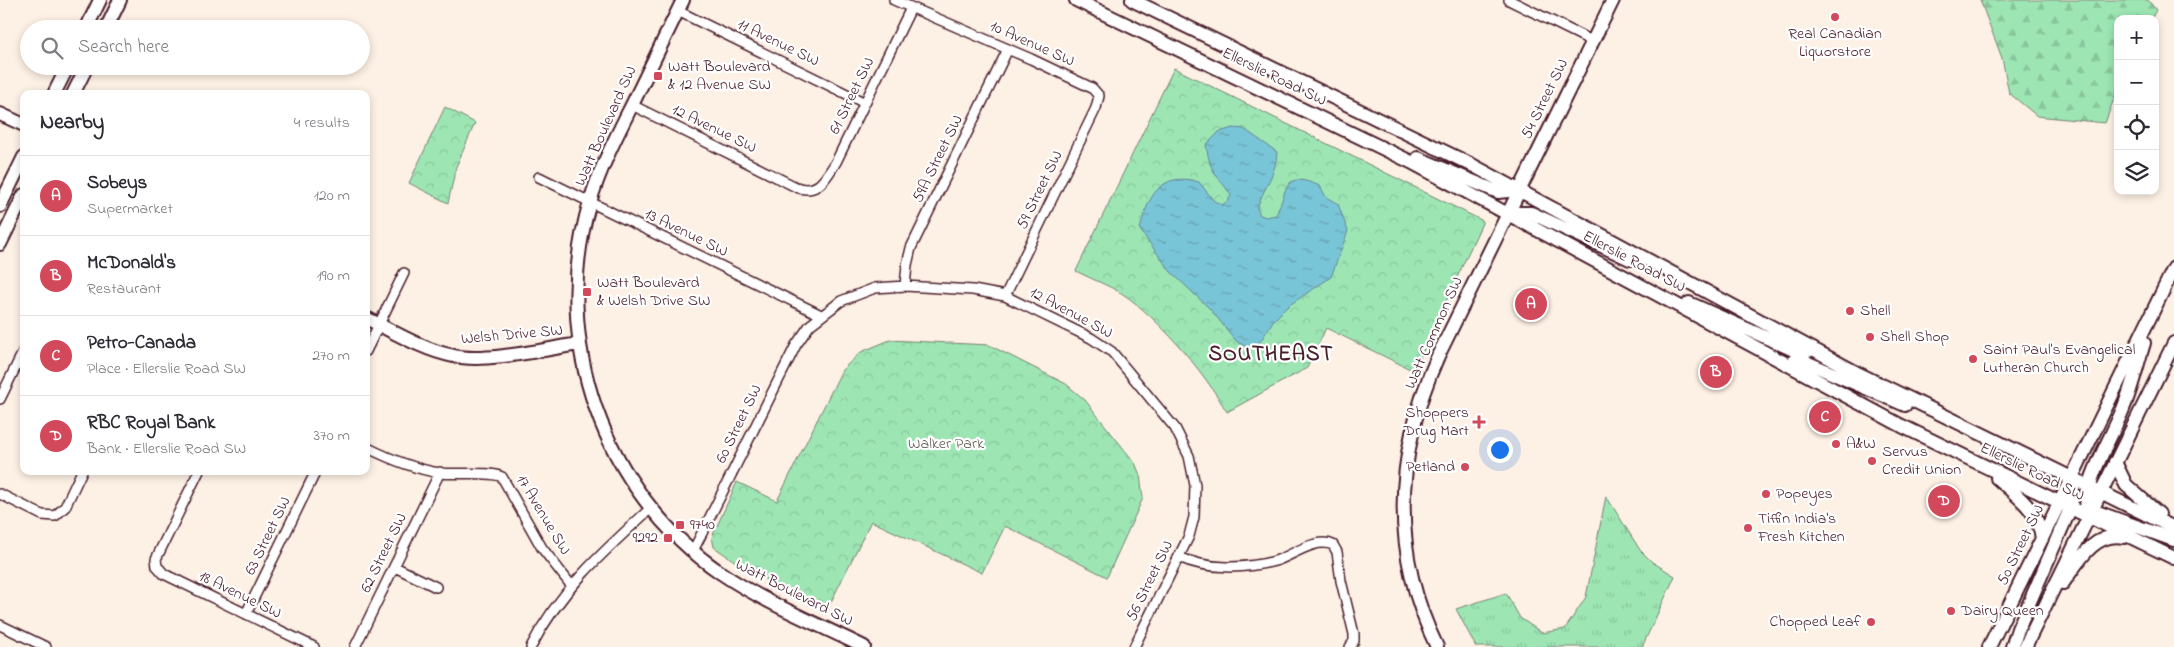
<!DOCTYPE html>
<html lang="en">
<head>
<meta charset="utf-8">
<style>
  :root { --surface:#fff; --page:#f2f2f3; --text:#2b2b33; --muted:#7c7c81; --line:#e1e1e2; --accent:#d1495b }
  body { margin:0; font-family:"Indie Flower",sans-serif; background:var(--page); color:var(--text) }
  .controls { position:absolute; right:15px; top:15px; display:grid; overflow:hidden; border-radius:10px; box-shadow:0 2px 8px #0003 }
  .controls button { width:45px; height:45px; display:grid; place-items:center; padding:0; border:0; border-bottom:1px solid var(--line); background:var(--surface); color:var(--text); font:25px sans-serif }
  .you { position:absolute; left:1499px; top:449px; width:18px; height:18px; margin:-12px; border:4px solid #fff; border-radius:50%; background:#1a73e8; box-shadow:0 0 0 8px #1a73e833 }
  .badge { display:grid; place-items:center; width:32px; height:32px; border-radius:50%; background:var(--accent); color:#fff; font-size:16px; font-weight:700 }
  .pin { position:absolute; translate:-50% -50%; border:2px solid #fff; box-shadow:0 1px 5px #0006 }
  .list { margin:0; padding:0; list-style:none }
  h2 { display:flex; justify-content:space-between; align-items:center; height:65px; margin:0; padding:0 20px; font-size:21px }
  h2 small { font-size:16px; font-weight:400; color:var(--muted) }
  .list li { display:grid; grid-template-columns:32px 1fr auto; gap:15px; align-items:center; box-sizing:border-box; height:80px; padding:0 20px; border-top:1px solid var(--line) }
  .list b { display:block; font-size:19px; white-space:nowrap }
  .list p { margin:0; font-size:16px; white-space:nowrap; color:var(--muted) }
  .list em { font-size:16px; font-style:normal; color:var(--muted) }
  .icon { flex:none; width:28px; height:28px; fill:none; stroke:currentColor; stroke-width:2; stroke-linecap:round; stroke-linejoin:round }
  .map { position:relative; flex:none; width:2174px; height:647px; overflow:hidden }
  .search { position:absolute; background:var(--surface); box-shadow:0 2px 8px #0003; left:20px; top:20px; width:350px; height:55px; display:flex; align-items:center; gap:12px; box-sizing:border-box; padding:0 18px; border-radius:28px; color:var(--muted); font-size:19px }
  .panel { position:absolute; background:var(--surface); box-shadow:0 2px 8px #0003; left:20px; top:90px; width:350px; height:385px; border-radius:10px }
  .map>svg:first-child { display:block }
  .grass { fill:url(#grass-tufts); stroke:#748270 }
  .forest { fill:url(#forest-firs); stroke:#748270 }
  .park { fill:url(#park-crowns); stroke:#748270 }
  .water { fill:url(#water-ripples); stroke:#668393 }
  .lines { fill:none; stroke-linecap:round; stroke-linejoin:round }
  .street-casing { stroke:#4a1f2b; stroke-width:12 }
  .secondary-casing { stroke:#4a1f2b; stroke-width:16 }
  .street { stroke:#fff; stroke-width:9 }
  .secondary { stroke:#fff; stroke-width:12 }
  .poi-dot { fill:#d1495b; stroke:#fff; stroke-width:2 }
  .labels { text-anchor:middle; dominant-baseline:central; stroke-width:4.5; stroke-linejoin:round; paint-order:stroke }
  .poi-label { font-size:16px; fill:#4a1f2b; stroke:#fff; text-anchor:start }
  .street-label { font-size:16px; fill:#4a1f2b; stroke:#fff }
  .park-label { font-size:16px; fill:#635b54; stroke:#fff }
  .district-label { font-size:21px; font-weight:bold; letter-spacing:1px; fill:#4a1f2b; stroke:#fff }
</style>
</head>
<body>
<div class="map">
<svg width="2174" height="647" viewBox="0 0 2174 647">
  <defs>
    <pattern id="grass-tufts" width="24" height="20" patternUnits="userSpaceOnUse" patternTransform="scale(1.25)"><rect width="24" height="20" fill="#9de6b4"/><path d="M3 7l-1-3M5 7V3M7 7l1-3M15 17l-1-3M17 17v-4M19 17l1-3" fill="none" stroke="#89c59b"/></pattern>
    <pattern id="forest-firs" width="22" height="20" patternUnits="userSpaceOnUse" patternTransform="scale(1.25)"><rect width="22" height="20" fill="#9de6b4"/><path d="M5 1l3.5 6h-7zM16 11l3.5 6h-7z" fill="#89c59b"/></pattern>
    <pattern id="park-crowns" width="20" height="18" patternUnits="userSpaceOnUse" patternTransform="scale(1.25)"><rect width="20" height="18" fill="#9de6b4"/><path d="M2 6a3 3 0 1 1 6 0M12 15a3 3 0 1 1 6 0" fill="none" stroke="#89c59b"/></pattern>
    <pattern id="water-ripples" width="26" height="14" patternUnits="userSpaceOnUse" patternTransform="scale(1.25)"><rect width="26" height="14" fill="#79c5d8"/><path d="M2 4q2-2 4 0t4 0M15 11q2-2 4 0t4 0" fill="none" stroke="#659faf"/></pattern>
  </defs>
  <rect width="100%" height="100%" fill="#fdf0e4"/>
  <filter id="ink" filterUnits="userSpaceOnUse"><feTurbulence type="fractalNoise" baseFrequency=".02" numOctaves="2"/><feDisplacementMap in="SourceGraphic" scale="10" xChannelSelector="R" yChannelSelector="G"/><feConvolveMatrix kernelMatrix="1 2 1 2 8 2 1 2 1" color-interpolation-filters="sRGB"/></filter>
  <g filter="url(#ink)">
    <path class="grass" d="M1606 496 1640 550 1652 562 1675 576 1642 647H1476L1456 609 1506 593 1520 618 1542 633 1565 629 1586 597Z"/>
    <path class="forest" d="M1980 0H2148L2156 10 2151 19H2118V88L2105 123 2037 116 2009 93 2002 58Z"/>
    <path class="park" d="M1174 68 1483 221 1414 371 1326 328 1307 368 1227 412C1203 371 1167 328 1130 299 1114 287 1093 280 1076 271Z
      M445 107 475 123 456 167 448 203 409 183Z
      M890 340 989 345 1066 384 1085 400 1135 463 1140 475 1143 498 1107 577 1005 526 982 573 871 521 826 612 746 569 714 547 712 537 737 482 777 501 842 370 861 352Z"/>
    <path class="water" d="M1233 128 1244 129 1277 152C1277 173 1263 189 1257 208L1260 215 1266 217 1276 215C1289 188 1282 170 1320 186L1326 197 1338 204 1348 231 1331 277 1288 306 1273 321 1260 342 1249 348 1237 342 1210 309 1171 272 1140 230C1147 198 1160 170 1199 182L1214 201 1222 205 1228 201 1231 195C1216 173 1211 175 1206 145L1219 132Z"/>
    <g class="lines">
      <g class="street-casing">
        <path id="street" d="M894 0 1031 59 1092 88 1099 96 1096 108 1005 296
          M1509 0 1592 41
          M678 11 865 103
          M632 105 796 187C818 195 826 178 836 162L911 8
          M539 177 821 315
          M905 286 907 265 911 248 1008 49
          M366 351 404 273
          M0 399 24 350
          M366 447C390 459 414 469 440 473 456 475 491 471 502 477L542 548 571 585
          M199 471 156 559 157 566 164 574 314 647
          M0 494 42 515 55 516 65 507 82 471
          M693 551 796 345 810 325 841 301 875 288 905 286 973 290 1005 296 1091 338 1112 352 1175 428 1189 456 1195 485 1194 517 1189 536 1134 647
          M1179 557C1207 570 1245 569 1275 561 1292 556 1315 537 1333 545L1337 552 1341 581 1354 634V641L1350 647
          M395 567 436 587
          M246 614 316 471
          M0 625 46 647
          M355 647 440 472
          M531 647C559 591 605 550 651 508"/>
      </g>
      <g class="secondary-casing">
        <path id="secondary" d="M683 0C666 35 649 70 632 105 616 137 600 168 590 202 549 339 603 492 721 573 765 603 816 623 864 647
          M1076 0 1411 162 1902 426 2174 558
          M1132 0 1474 166 1859 374 2174 528
          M86 29 100 0
          M106 29 120 0
          M54 94 68 66
          M73 94 87 66
          M0 114 24 125
          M1418 158 1498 192 1518 190
          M0 206 24 157
          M1513 213H1531L1630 259
          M0 244 24 195
          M1689 303 1796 351 1802 353 1813 349
          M366 318C392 331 425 351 454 356 486 363 545 349 579 344
          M1788 365 1795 361 1806 362 1905 405
          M2115 462 2126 485 2159 514
          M1997 478C2017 496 2039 510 2042 539
          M2086 508 2174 540
          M2088 516C2078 491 2113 435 2123 409 2132 388 2137 365 2144 343
          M2063 583C2078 562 2094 531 2124 537
          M1437 647C1390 551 1395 453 1438 356L1613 0
          M1989 647 2174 268
          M2012 647 2018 629 2070 509 2073 496 2071 477
          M2025 647 2174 343"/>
      </g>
      <use href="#street" class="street"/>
      <use href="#secondary" class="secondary"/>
    </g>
  </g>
  <g class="poi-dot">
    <circle cx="1835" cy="17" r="5"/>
    <rect x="653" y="71" width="10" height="10" rx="2.5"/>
    <rect x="582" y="287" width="10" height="10" rx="2.5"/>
    <circle cx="1850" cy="311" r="5"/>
    <circle cx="1870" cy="337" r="5"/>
    <circle cx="1973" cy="359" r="5"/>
    <path d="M1476.5 414.5h5v5h5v5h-5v5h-5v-5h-5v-5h5z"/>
    <circle cx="1836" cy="444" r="5"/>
    <circle cx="1872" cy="461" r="5"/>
    <circle cx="1465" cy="467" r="5"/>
    <circle cx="1766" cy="494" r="5"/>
    <rect x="675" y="520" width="10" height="10" rx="2.5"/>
    <circle cx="1748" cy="528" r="5"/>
    <rect x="663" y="533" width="10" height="10" rx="2.5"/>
    <circle cx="1951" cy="611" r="5"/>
    <circle cx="1871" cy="622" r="5"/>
  </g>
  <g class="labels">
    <g class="poi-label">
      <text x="1835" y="34" text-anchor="middle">Real Canadian<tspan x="1835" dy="18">Liquorstore</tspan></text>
      <text x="668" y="67">Watt Boulevard<tspan x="668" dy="18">&amp; 12 Avenue SW</tspan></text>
      <text x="597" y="283">Watt Boulevard<tspan x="597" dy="18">&amp; Welsh Drive SW</tspan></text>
      <text x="1860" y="311">Shell</text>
      <text x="1880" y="337">Shell Shop</text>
      <text x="1983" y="350">Saint Paul's Evangelical<tspan x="1983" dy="18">Lutheran Church</tspan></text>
      <text x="1469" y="413" text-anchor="end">Shoppers<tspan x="1469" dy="18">Drug Mart</tspan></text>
      <text x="1846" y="444">A&amp;W</text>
      <text x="1882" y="452">Servus<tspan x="1882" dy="18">Credit Union</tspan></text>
      <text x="1455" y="467" text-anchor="end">Petland</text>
      <text x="1776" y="494">Popeyes</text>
      <text x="1758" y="519">Tiffin India's<tspan x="1758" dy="18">Fresh Kitchen</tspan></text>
      <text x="690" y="525">9740</text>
      <text x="658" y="538" text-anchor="end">9292</text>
      <text x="1961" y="611">Dairy Queen</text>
      <text x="1861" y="622" text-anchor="end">Chopped Leaf</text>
    </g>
    <g class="street-label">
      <text transform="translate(778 43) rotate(26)">11 Avenue SW</text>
      <text transform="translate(1032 44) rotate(24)">10 Avenue SW</text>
      <text transform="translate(1274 77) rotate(26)">Ellerslie Road SW</text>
      <text transform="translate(852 96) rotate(-64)">61 Street SW</text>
      <text transform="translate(1545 99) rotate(-64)">54 Street SW</text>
      <text transform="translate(606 126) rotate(-66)">Watt Boulevard SW</text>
      <text transform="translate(714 129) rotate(26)">12 Avenue SW</text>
      <text transform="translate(938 159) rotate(-64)">59A Street SW</text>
      <text transform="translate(1040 190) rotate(-64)">59 Street SW</text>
      <text transform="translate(686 233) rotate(26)">13 Avenue SW</text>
      <text transform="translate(1634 262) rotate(28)">Ellerslie Road SW</text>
      <text transform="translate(1071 313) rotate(28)">12 Avenue SW</text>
      <text transform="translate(1434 333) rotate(-66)">Watt Common SW</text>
      <text transform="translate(512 335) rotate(-5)">Welsh Drive SW</text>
      <text transform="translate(739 424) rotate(-64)">60 Street SW</text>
      <text transform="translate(2032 472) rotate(26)">Ellerslie Road SW</text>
      <text transform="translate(543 515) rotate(59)">17 Avenue SW</text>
      <text transform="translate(268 536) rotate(-64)">63 Street SW</text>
      <text transform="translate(2021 545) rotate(-64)">50 Street SW</text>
      <text transform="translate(384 553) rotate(-64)">62 Street SW</text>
      <text transform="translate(1150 581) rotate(-64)">56 Street SW</text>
      <text transform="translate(794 593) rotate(27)">Watt Boulevard SW</text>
      <text transform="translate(240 595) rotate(26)">18 Avenue SW</text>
    </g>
    <g class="park-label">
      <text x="946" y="444">Walker Park</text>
    </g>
    <g class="district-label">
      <text x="1271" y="355">SOUTHEAST</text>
    </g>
  </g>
</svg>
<div class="controls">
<button>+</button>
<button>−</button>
<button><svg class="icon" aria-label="locate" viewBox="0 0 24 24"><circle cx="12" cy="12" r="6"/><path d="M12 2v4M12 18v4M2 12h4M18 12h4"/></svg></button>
<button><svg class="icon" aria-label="layers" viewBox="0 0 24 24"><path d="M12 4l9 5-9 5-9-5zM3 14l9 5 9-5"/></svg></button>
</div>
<div class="you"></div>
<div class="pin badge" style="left:1531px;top:304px">A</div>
<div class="pin badge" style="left:1716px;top:372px">B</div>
<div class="pin badge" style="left:1825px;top:417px">C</div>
<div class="pin badge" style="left:1944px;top:501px">D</div>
<div class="search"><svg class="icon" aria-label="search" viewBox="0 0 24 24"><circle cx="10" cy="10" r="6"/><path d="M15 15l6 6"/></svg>Search here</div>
<section class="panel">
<h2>Nearby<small>4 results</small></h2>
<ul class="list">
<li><span class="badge">A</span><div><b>Sobeys</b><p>Supermarket</p></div><em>120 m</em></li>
<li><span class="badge">B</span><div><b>McDonald's</b><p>Restaurant</p></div><em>190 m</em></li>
<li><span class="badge">C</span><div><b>Petro-Canada</b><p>Place · Ellerslie Road SW</p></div><em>270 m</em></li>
<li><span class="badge">D</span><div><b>RBC Royal Bank</b><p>Bank · Ellerslie Road SW</p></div><em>370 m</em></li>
</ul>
</section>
</div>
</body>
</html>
